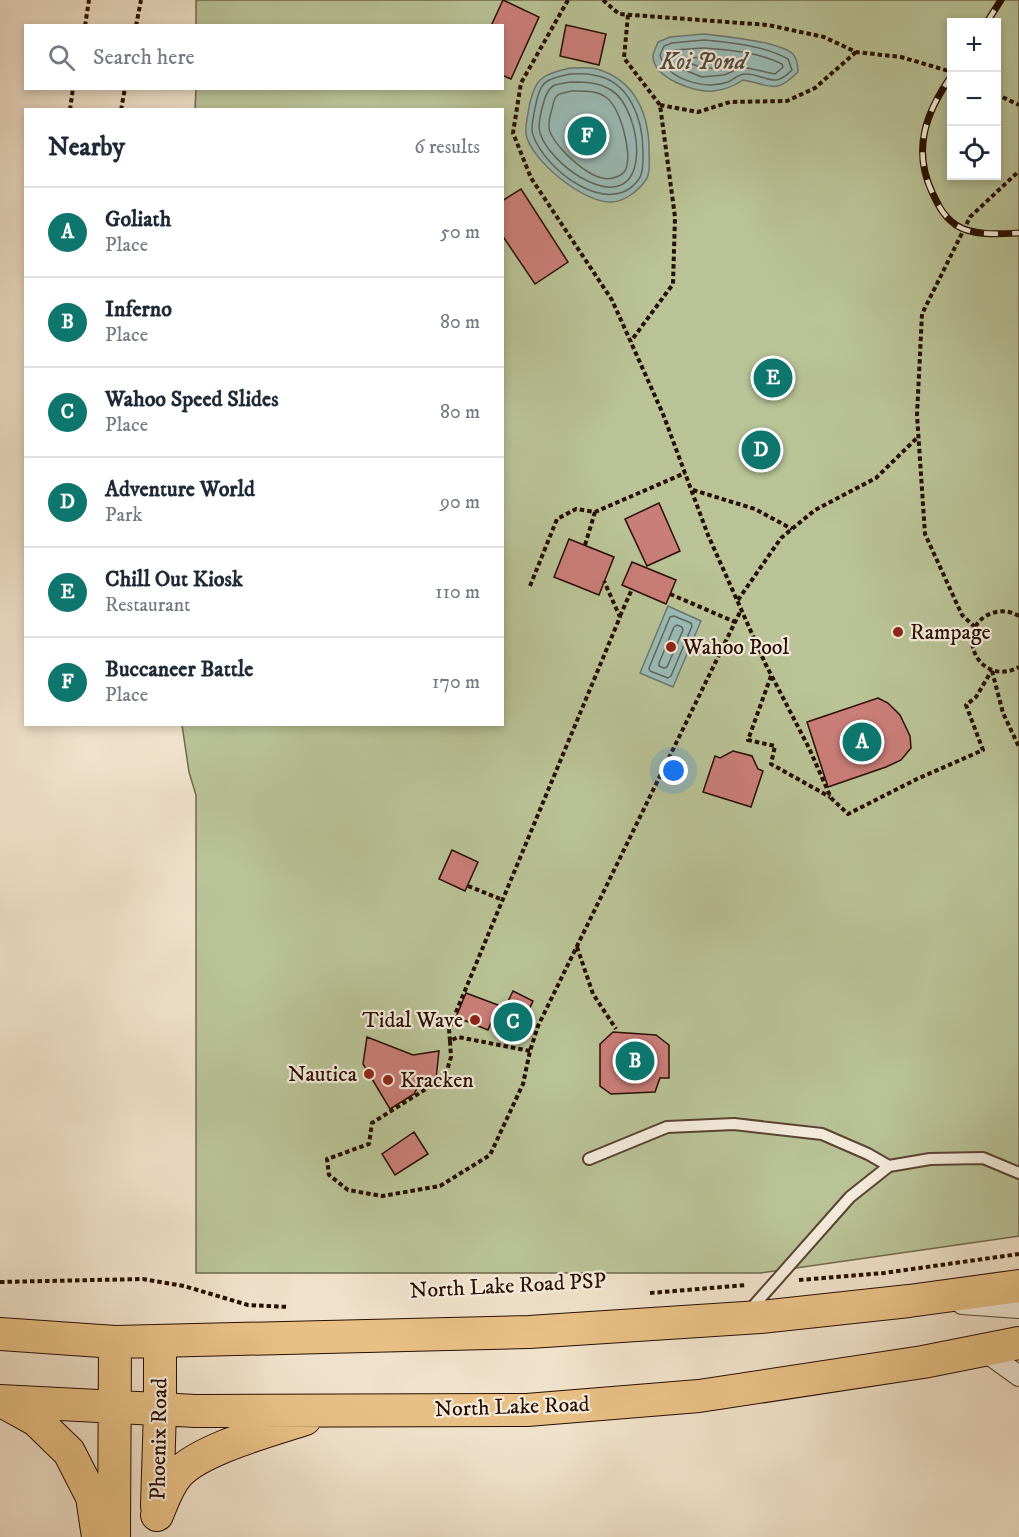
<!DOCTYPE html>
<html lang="en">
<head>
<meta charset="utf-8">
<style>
  :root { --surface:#fff; --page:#f6f6f7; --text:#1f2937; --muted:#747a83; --line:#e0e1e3; --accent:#0f766e }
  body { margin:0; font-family:"IM FELL DW Pica",serif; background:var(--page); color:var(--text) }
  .controls { position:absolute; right:18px; top:18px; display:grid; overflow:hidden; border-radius:0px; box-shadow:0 3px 9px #0003 }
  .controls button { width:54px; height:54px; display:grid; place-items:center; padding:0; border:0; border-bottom:2px solid var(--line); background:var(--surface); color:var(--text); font:30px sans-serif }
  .you { position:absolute; left:674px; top:771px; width:21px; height:21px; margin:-15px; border:4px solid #fff; border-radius:50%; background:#1a73e8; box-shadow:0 0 0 9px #1a73e833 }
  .badge { display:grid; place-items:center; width:39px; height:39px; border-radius:50%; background:var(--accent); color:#fff; font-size:20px; font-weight:700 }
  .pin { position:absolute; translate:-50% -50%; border:3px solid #fff; box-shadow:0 2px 6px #0006 }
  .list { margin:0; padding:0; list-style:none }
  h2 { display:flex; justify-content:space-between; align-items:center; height:78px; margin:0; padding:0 24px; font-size:26px }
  h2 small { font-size:20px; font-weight:400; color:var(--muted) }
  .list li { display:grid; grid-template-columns:39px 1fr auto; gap:18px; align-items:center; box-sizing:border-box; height:90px; padding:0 24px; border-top:2px solid var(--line) }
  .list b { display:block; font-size:22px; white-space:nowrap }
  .list p { margin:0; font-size:20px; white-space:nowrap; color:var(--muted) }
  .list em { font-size:20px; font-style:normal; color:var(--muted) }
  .icon { flex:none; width:33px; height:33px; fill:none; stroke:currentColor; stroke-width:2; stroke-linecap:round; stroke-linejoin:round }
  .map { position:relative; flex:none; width:1019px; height:1537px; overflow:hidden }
  .search { position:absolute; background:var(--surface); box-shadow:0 3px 9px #0003; left:24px; top:24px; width:480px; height:66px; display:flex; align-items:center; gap:15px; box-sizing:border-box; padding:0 21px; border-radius:0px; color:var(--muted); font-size:22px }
  .panel { position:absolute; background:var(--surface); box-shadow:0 3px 9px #0003; left:24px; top:108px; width:480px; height:618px; border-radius:0px }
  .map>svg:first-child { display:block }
  .green { fill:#b9c397; stroke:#70684c; stroke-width:1.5; fill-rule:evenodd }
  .water { fill:#9abdba; stroke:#6c7770; stroke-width:1.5 }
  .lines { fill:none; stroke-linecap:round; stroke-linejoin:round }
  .shore { stroke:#61665d; stroke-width:1.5 }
  .building { fill:#ca7e79; stroke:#280e00; stroke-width:1.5 }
  .lane-casing { stroke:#5a4332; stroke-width:14 }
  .street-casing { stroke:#5a4332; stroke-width:22 }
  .primary-casing { stroke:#280e00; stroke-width:34 }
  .path { stroke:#280e00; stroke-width:4; stroke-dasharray:4.5 3; stroke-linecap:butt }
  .lane { stroke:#f5ecdd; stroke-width:10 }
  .street { stroke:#f5ecdd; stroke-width:20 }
  .primary { stroke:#e8c085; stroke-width:32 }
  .rail-casing { stroke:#280e00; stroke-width:7 }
  .rail { stroke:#f5ecdd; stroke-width:4.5; stroke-dasharray:14; stroke-linecap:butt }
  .poi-dot { fill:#8f2418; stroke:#f5ecdd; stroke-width:2 }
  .labels { text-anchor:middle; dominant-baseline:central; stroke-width:4.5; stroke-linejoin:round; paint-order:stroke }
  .poi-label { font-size:22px; fill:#280e00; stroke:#f5ecdd; text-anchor:start }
  .street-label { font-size:22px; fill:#280e00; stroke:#f5ecdd }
  .water-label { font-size:24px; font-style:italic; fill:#504b41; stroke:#f5ecdd }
</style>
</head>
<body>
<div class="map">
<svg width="1019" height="1537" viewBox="0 0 1019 1537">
  <rect width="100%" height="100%" fill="#f0e1ca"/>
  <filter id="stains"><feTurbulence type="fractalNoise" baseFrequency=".00333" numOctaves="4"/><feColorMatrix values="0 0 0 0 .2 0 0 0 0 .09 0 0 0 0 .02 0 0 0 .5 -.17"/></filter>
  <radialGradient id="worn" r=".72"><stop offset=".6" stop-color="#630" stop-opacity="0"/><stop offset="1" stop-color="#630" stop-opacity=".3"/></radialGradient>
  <path class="green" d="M196 0H1019V1236L761 1273H196V795L189 772 182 725 502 724V110H195L196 89 502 88V26L196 25ZM952 22H996V176H952Z"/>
  <path class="water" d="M704 34C723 36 779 41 793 54 797 59 798 67 798 72 775 95 771 85 743 80 734 86 724 90 713 91 695 93 653 78 653 56 653 52 657 46 658 42L670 37Z
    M570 68C578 68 589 67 597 69 635 80 649 114 649 150 649 160 651 174 645 181 638 191 624 202 611 202 584 203 531 161 526 134 525 126 528 115 529 107 535 78 541 75 570 68Z
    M668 606 701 621 673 687 640 673Z"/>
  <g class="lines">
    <path class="shore" d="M704 40C732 43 763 45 788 59L792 70C773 90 766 74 745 74 738 74 733 80 728 82 705 90 667 80 660 55L664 46 672 43Z
      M703 48C730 50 758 52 782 64L783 67 775 74 743 67 724 75 702 77 674 66 668 56 669 53 674 50Z
      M704 57 725 59 727 63C716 71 700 69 689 62L691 58Z
      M570 74C577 74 586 73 593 75 630 80 643 120 643 152 643 160 644 172 639 179 610 220 545 170 533 135 530 127 534 116 535 108 540 81 544 80 570 74Z
      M571 82C585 82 598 82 611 90 643 109 657 221 580 177 565 168 546 151 540 133 537 124 544 91 553 86 558 83 566 83 571 82Z
      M572 91C584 91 597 90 607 98 621 110 633 155 625 171 622 175 617 177 613 178 593 184 557 149 550 132 547 125 550 116 552 109 555 93 557 94 572 91Z
      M674 616 691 623 692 626 671 676 668 678 650 671 649 668 670 617Z
      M677 625 682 627 683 630 667 667 664 668 659 666V663L674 627Z"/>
  </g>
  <path class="building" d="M503 0 539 17 511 79 502 75V26H491Z
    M566 25 606 34 599 65 560 56Z
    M521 189 568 262 535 284 502 235V201Z
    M659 503 680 551 647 566 625 519Z
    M569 539 614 557 599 595 554 577Z
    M632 562 676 580 666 604 622 585Z
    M878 698 888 703 900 715 910 736 911 748 901 760 886 767 828 787 807 722Z
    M733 751 752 756 758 769 763 771 751 807 703 792 715 756 720 758Z
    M452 850 478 862 465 891 439 879Z
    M513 991 533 1001 521 1027 500 1018Z
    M466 993 498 1005 488 1030 456 1017Z
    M613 1032 656 1035 669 1045V1078H660L655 1092 611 1094 600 1086V1044Z
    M367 1037 413 1055 439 1051 436 1079 427 1086 420 1083 414 1094 390 1109 363 1064Z
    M414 1132 428 1154 395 1175 382 1154Z"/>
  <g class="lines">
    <g class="lane-casing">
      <path id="lane" d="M589 1159 667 1127 734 1124 822 1134 868 1154 889 1166
        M749 1311 850 1197 889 1166 930 1159 983 1158 1019 1173"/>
    </g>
    <g class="street-casing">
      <path id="street" d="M962 1304 1019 1308
        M983 1350 1019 1376"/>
    </g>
    <g class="primary-casing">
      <path id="primary" d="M0 1334 115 1342 529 1332 760 1317 909 1301 1019 1286
        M0 1401 196 1411 527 1410 699 1396 923 1362 1019 1343
        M7 1404 36 1420 69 1452 92 1497 98 1537
        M157 1506 160 1410V1342
        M157 1515C163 1501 168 1485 178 1474 200 1449 272 1430 305 1419
        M114 1537 115 1342"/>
    </g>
    <path class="path" d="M568 0 521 83 513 133 531 178 612 300 663 414 708 535 765 663 809 748 831 798 848 814 917 779 983 750 966 705 976 697 992 670
      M603 0 619 14 768 25 824 37 856 52 901 57 952 72
      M628 15 624 58 660 105 675 217 673 284 631 341
      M85 26 89 0
      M136 26 141 0
      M996 94 1019 105
      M660 105 698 112 730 102 787 101 815 88 856 52
      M70 110 73 88
      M121 110 125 88
      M693 490 755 509 792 529
      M585 545 595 512
      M530 586 557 519 576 509 595 512 685 473
      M670 594 735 622
      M738 600 781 538 815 510 876 478 918 437
      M620 616 632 589
      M1019 616C1010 611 1002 610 992 613 952 628 978 689 1019 667
      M975 627 962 615 925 534 917 415 922 314 970 217 1019 171
      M992 671 1003 713 1019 747
      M771 676 748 740 775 746 771 764 830 797
      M468 886 503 900
      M577 947 593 994 616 1029
      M450 1041 449 1029 620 617 604 581
      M530 1051 458 1037 450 1041 451 1057 445 1077 372 1123 369 1144 327 1159 329 1175 348 1190 382 1196 440 1186 490 1155 523 1084 530 1051 538 1026 741 610
      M799 1280 884 1273 1019 1254
      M0 1282 143 1279 184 1286 248 1305 289 1307
      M650 1293 747 1285"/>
    <use href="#lane" class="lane"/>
    <use href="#street" class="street"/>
    <use href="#primary" class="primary"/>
    <g class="rail-casing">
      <path id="rail" d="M987 22 1001 0
        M952 75C926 112 912 149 932 192 938 205 943 216 956 225 972 236 1000 234 1019 233"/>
    </g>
    <use href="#rail" class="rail"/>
  </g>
  <g class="poi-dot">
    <circle cx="898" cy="632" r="6"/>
    <circle cx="671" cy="647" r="6"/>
    <circle cx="475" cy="1020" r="6"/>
    <circle cx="369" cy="1074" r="6"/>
    <circle cx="388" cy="1080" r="6"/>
  </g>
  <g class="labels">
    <g class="poi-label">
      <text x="910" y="632">Rampage</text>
      <text x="683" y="647">Wahoo Pool</text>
      <text x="463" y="1020" text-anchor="end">Tidal Wave</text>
      <text x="357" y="1074" text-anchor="end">Nautica</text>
      <text x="400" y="1080">Kracken</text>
    </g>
    <g class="street-label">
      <text transform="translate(508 1286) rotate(-3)">North Lake Road PSP</text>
      <text transform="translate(512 1407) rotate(-2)">North Lake Road</text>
      <text transform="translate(159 1439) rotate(-89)">Phoenix Road</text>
    </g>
    <g class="water-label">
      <text x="703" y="62">Koi Pond</text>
    </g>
  </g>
  <rect width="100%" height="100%" filter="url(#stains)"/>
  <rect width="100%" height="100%" fill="url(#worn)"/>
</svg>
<div class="controls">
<button>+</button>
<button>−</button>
<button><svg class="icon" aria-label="locate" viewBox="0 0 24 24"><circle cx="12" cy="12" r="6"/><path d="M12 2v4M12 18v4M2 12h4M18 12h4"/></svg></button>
</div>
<div class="you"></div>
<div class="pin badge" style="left:862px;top:742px">A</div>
<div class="pin badge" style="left:635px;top:1061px">B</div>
<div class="pin badge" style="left:513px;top:1022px">C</div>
<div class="pin badge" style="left:761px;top:450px">D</div>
<div class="pin badge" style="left:773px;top:378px">E</div>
<div class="pin badge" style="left:587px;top:136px">F</div>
<div class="search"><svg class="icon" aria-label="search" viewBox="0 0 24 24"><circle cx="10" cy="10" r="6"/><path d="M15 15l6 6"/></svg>Search here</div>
<section class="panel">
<h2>Nearby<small>6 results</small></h2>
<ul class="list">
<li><span class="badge">A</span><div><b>Goliath</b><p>Place</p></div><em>50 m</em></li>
<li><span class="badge">B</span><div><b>Inferno</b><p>Place</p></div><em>80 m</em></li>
<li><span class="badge">C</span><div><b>Wahoo Speed Slides</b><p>Place</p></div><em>80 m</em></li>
<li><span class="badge">D</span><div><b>Adventure World</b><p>Park</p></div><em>90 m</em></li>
<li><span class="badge">E</span><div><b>Chill Out Kiosk</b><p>Restaurant</p></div><em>110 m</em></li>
<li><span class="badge">F</span><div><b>Buccaneer Battle</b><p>Place</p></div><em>170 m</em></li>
</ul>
</section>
</div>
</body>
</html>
